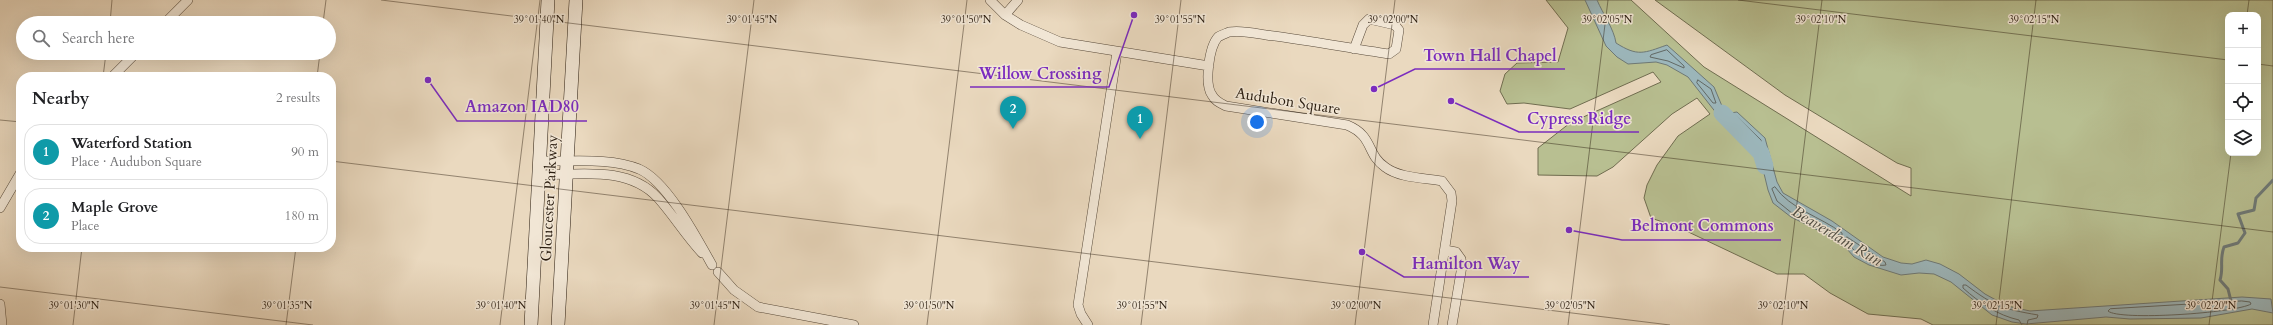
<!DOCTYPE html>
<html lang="en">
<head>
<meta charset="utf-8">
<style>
  :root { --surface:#fff; --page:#f2f2f2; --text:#202124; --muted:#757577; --line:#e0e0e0; --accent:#8f2418 }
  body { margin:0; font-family:Cardo,serif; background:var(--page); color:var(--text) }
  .controls { position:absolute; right:12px; top:12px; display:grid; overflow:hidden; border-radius:8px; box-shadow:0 4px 16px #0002 }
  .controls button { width:36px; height:36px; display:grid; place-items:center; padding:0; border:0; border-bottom:1px solid var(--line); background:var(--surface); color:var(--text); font:20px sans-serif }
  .you { position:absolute; left:1257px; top:122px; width:14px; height:14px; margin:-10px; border:3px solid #fff; border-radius:50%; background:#1a73e8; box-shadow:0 0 0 6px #1a73e833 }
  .badge { display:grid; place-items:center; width:26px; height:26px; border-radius:50%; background:var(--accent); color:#fff; font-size:13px; font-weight:700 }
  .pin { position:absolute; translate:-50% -33px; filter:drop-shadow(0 1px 2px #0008) }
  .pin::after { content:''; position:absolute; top:21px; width:14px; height:12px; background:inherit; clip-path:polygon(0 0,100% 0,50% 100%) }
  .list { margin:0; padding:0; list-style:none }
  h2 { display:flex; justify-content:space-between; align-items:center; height:52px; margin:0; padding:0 16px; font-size:17px }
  h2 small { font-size:13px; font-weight:400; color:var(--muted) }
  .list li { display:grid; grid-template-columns:26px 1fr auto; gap:12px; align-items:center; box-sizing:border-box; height:56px; margin:0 8px 8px; padding:0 8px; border:1px solid var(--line); border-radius:16px }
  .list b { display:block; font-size:15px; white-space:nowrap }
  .list p { margin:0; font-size:13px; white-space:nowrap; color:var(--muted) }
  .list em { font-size:13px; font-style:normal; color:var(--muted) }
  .icon { flex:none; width:22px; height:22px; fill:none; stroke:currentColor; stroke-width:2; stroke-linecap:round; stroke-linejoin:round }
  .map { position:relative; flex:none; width:2273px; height:325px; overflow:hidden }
  .search { position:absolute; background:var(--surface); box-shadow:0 4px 16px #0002; left:16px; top:16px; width:320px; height:44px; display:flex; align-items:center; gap:10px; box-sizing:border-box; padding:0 14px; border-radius:22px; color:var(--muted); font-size:15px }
  .panel { position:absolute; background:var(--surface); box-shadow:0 4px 16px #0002; left:16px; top:72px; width:320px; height:180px; border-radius:16px }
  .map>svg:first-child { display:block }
  .green { fill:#b8bf91; stroke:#706d50; fill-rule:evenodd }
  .water { fill:#9cb7bc; stroke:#6e7976 }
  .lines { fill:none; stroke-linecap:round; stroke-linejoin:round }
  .shore { stroke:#626965; stroke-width:1 }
  .stream { stroke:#6e7976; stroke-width:3 }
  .river { stroke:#9cb7bc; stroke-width:17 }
  .minor-casing { stroke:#584a3a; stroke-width:10 }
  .secondary-casing { stroke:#281b0e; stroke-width:14 }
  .minor { stroke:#f1e6d5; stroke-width:9 }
  .secondary { stroke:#f1e6d5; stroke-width:13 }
  .ticks { fill:none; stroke:#281b0e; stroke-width:1; stroke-opacity:0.45 }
  .labels { text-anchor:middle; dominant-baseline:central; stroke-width:3; stroke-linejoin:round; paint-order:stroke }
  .street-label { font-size:15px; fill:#281b0e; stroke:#f1e6d5 }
  .water-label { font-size:16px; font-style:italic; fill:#4b4a42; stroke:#f1e6d5 }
  .ticks-label { font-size:10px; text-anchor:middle; fill:#281b0e; stroke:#f1e6d5; stroke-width:3; stroke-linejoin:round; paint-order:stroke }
  .leader { fill:none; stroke:#7b2cbf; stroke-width:1.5 }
  .callout-dot { fill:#7b2cbf; stroke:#f1e6d5; stroke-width:1.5 }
  .callout-label { font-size:16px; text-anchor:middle; font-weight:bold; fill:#7b2cbf; stroke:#f1e6d5; stroke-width:3; stroke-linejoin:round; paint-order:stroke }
</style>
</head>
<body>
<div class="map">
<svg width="2273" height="325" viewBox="0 0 2273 325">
  <rect width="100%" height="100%" fill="#ead9bf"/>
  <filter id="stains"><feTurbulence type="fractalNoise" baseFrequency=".005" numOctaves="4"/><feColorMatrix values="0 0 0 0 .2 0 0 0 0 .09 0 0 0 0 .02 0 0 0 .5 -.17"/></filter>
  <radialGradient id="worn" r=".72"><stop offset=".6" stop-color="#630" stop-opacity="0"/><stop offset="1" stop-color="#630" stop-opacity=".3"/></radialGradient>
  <path class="green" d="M1546 0H1631L1704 67 1911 196V168L1897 163 1785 95 1655 0H2273V325H1933L1921 319 1868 314 1830 293 1804 274H1777L1680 228 1651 218 1644 198 1647 185 1657 165 1678 136 1710 114 1697 98 1672 114 1613 167 1597 176 1538 175V148L1570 123 1661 82 1653 72 1570 109 1524 103 1507 104 1500 91 1505 74 1517 63 1558 62 1568 28ZM2228 15H2258V153H2228Z"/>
  <path class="water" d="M1585 0H1597C1603 14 1614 29 1616 43 1638 57 1644 53 1667 45L1714 87 1722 106 1730 113 1737 112 1765 138 1777 182 1783 193 1832 221 1883 257 1901 263 1912 264 1926 260 1940 264 1959 274 1985 294 2007 306 2030 311 2242 297 2271 299 2273 313 2252 309 2201 318 2130 319 2106 317 2026 324 2012 322 1992 315 1951 282 1934 274 1919 273 1901 275 1869 265 1854 257 1840 241 1791 217 1773 203 1768 190 1760 157 1754 145 1717 114 1688 77 1667 65 1656 62 1628 64 1617 57 1606 46Z"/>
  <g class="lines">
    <path class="shore" d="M1667 50 1684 66V68L1668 61 1650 57 1651 55Z
      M1698 80 1711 89 1716 103H1713L1697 83Z
      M1736 116 1761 140V145H1759L1738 125 1730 119 1731 117Z
      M1775 187C1790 209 1821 217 1842 233V236L1793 214 1777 201 1772 189Z
      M1847 237 1885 262 1886 265C1870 268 1854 251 1845 240Z
      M2242 301 2250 302 2251 304C2236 313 2119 321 2108 311L2110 309Z
      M2022 325 2019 320C1997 315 1980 303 1963 288V285H1966C1994 306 2003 309 2038 315L2037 318 2028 320 2027 325"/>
    <path class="stream" d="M2231 301 2228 289 2220 280C2224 268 2219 260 2224 247L2238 243 2245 233 2238 214 2254 210 2256 198 2273 180"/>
    <path class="river" d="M1722 113 1761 153 1765 166"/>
    <g class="minor-casing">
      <path id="minor" d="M990 0 1005 15 1021 25 1060 42 1209 66
        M1005 15 1018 0
        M165 23 188 0
        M1354 49 1363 25 1369 19 1395 25 1399 30 1396 49 1389 54C1348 48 1307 40 1266 35 1254 33 1241 30 1229 32 1227 33 1221 35 1218 37 1209 47 1204 84 1212 95 1215 101 1220 103 1226 106L1347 125C1374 136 1366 154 1385 167 1399 178 1425 178 1442 181L1451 193 1452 201 1433 325
        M112 77 136 53
        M539 161C570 162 609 157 639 169 667 181 697 238 712 265
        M538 175C578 175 628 165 658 198 674 216 686 236 702 253
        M0 208 21 172
        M1445 250 1456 252 1461 259 1462 266 1452 325
        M718 272 734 290 758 307 854 325
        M0 304 2 325
        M1088 325 1081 314 1078 305 1117 52"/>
    </g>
    <g class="secondary-casing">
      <path id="secondary" d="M531 325 548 0
        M558 325 576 0"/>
    </g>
    <use href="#minor" class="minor"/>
    <use href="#secondary" class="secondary"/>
  </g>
  <path class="ticks" d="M381 0 2273 232M1738 0 2228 60M2247 15 2249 0M110 23 112 0M323 23 326 0M2258 64 2273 66M103 77 106 53M317 77 320 53M0 120 21 122M331 161 1670 325M0 287 313 325M73 325 82 247M286 325 296 247M500 325 540 0M714 325 754 0M927 325 967 0M1141 325 1181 0M1355 325 1395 0M1568 325 1608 0M1782 325 1822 0M1996 325 2036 0M2209 325 2231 153"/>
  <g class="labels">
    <g class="street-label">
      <text transform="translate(1288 101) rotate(9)">Audubon Square</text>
      <text transform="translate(549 198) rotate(-87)">Gloucester Parkway</text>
    </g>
    <g class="water-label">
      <text transform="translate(1837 236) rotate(31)">Beaverdam Run</text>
    </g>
  </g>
  <g class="ticks-label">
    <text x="539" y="23">39°01'40"N</text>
    <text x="752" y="23">39°01'45"N</text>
    <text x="966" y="23">39°01'50"N</text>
    <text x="1180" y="23">39°01'55"N</text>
    <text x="1393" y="23">39°02'00"N</text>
    <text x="1607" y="23">39°02'05"N</text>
    <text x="1821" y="23">39°02'10"N</text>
    <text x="2034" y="23">39°02'15"N</text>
    <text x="74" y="309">39°01'30"N</text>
    <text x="287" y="309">39°01'35"N</text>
    <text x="501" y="309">39°01'40"N</text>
    <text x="715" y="309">39°01'45"N</text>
    <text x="929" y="309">39°01'50"N</text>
    <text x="1142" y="309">39°01'55"N</text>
    <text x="1356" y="309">39°02'00"N</text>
    <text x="1570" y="309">39°02'05"N</text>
    <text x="1783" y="309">39°02'10"N</text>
    <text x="1997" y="309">39°02'15"N</text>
    <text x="2211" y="309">39°02'20"N</text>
  </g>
  <path class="leader" d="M1374 89L1415 69H1565M1134 15L1109 87H970M428 80L457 121H587M1451 101L1519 132H1639M1569 230L1622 240H1781M1362 252L1404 277H1529"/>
  <g class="callout-dot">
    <circle cx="1374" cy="89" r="4"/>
    <circle cx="1134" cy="15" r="4"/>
    <circle cx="428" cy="80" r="4"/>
    <circle cx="1451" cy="101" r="4"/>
    <circle cx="1569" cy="230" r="4"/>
    <circle cx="1362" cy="252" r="4"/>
  </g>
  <g class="callout-label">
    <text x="1490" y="61">Town Hall Chapel</text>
    <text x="1040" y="79">Willow Crossing</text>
    <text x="522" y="112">Amazon IAD80</text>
    <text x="1579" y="124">Cypress Ridge</text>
    <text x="1702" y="231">Belmont Commons</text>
    <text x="1466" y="269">Hamilton Way</text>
  </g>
  <rect width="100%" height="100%" filter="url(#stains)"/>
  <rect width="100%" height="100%" fill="url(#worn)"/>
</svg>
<div class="controls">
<button>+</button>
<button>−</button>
<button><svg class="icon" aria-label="locate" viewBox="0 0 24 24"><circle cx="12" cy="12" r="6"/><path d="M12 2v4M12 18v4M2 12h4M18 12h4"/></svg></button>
<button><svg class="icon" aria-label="layers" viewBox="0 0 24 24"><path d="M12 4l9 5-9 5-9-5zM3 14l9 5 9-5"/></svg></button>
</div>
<div class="you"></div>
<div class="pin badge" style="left:1140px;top:139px;background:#0f9aa8">1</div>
<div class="pin badge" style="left:1013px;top:129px;background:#0f9aa8">2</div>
<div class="search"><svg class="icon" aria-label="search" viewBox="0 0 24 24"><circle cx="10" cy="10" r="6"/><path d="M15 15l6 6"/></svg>Search here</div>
<section class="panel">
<h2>Nearby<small>2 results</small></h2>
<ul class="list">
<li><span class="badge" style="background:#0f9aa8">1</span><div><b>Waterford Station</b><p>Place · Audubon Square</p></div><em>90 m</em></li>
<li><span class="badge" style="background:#0f9aa8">2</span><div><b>Maple Grove</b><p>Place</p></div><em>180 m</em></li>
</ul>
</section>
</div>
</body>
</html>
